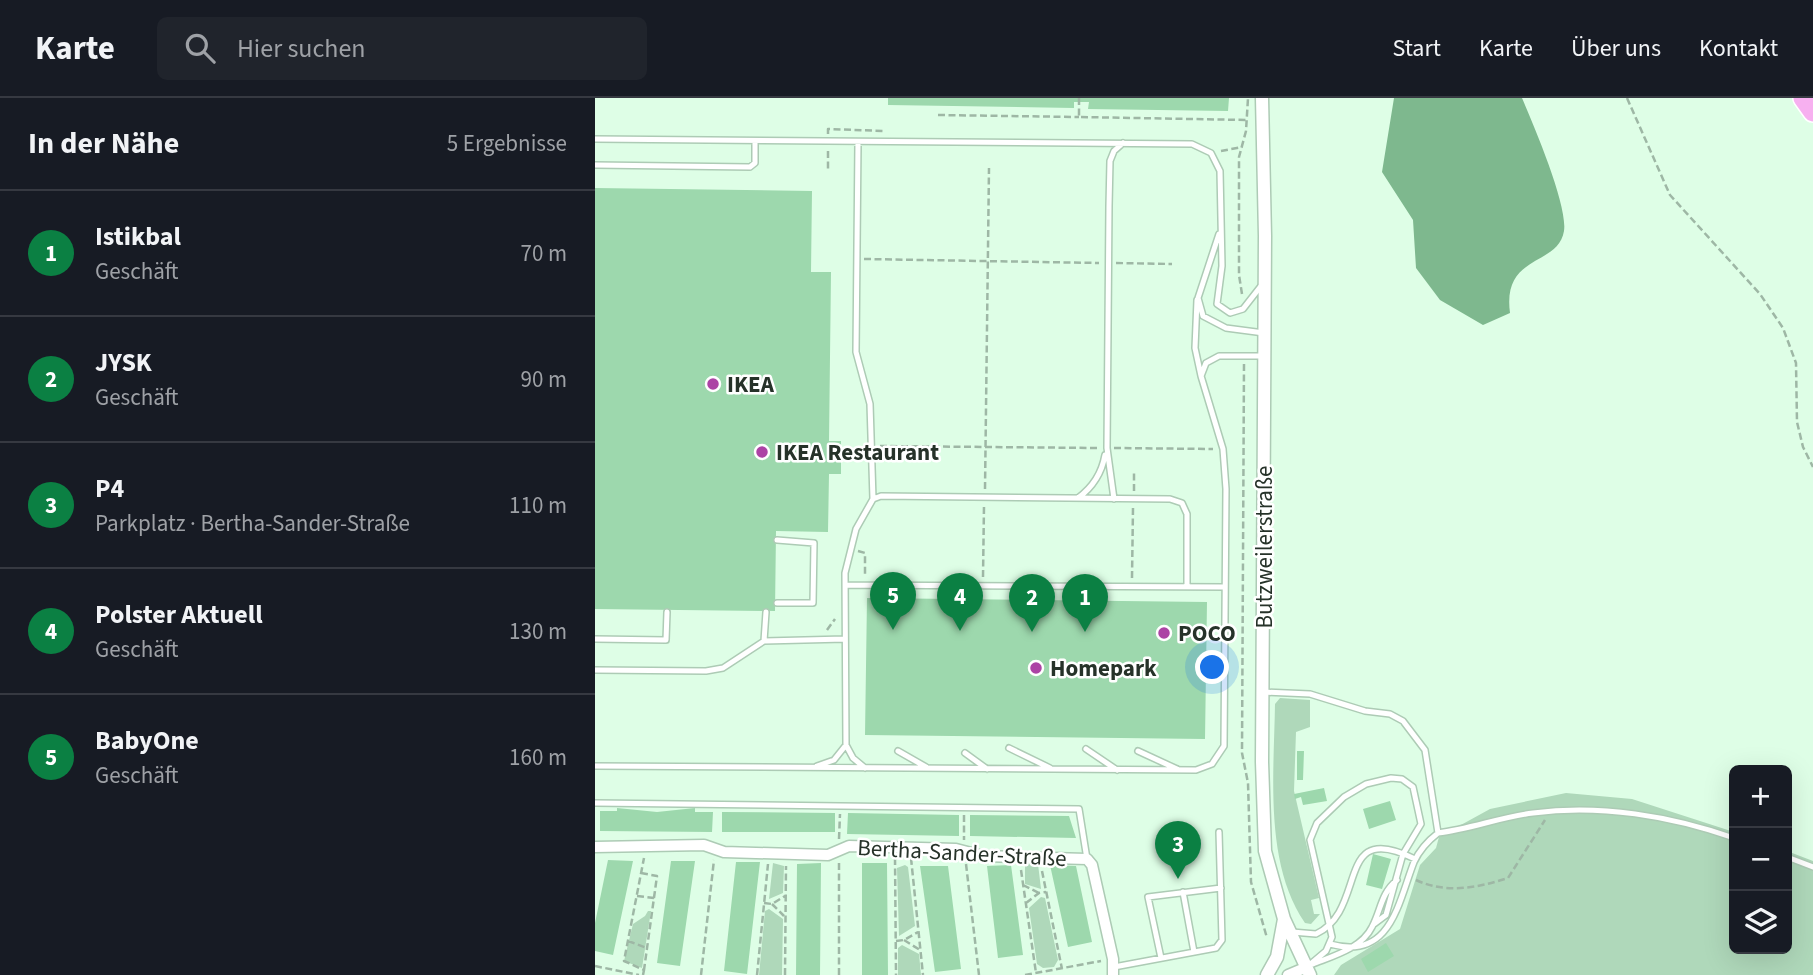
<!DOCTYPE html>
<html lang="de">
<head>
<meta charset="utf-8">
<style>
  :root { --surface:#171b24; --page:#20242c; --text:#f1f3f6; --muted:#9ea1a6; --line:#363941; --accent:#0b8043 }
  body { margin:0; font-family:"Source Sans 3",sans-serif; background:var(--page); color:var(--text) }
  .controls { position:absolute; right:21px; bottom:21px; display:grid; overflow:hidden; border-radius:10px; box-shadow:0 7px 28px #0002 }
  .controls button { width:63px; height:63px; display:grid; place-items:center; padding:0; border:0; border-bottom:2px solid var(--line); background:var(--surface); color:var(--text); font:35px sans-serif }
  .you { position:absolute; left:618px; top:570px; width:24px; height:24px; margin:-18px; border:5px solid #fff; border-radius:50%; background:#1a73e8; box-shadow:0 0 0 10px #1a73e833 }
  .badge { display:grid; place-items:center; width:46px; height:46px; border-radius:50%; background:var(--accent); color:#fff; font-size:23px; font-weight:700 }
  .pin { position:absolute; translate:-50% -58px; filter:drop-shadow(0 2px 4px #0008) }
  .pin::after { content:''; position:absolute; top:37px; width:24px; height:21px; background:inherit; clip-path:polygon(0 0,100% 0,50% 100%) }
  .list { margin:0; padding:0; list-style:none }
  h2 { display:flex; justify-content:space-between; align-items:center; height:91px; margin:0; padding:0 28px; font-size:30px }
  h2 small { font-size:23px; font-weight:400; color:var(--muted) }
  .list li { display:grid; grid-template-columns:46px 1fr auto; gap:21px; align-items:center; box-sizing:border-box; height:126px; padding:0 28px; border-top:2px solid var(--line) }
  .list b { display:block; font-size:26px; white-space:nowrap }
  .list p { margin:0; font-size:23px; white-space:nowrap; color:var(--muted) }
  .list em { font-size:23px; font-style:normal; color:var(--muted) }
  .icon { flex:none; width:38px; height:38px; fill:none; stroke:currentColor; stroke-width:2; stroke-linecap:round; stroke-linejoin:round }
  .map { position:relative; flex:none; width:1218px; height:877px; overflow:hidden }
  header { display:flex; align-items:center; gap:42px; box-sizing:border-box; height:98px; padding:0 35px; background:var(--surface); border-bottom:2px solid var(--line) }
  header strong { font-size:33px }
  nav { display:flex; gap:38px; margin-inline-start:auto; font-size:24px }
  .search { width:490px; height:63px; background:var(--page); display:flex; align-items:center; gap:18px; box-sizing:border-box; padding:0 24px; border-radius:10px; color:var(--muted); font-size:26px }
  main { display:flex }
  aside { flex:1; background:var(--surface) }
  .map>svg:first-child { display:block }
  .green { fill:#afd8ba }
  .water { fill:#7eb88e }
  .building { fill:#9dd8ad }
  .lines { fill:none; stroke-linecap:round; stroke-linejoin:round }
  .service-casing { stroke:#adcbb5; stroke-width:8 }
  .minor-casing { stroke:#adcbb5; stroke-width:13 }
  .tertiary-casing { stroke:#adcbb5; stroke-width:15 }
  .motorway-casing { stroke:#fff; stroke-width:22 }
  .path { stroke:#9eb7a5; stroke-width:2.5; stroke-dasharray:7 3.5; stroke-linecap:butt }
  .service { stroke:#fff; stroke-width:5 }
  .minor { stroke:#fff; stroke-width:10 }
  .tertiary { stroke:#fff; stroke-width:12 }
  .motorway { stroke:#f7b0f0; stroke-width:19 }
  .poi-dot { fill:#ac43a5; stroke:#fff; stroke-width:2.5 }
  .labels { text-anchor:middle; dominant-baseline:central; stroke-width:5; stroke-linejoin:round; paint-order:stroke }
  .poi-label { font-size:23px; font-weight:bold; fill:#263229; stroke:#fff; text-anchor:start }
  .street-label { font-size:23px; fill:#263229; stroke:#fff }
</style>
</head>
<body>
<header>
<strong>Karte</strong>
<div class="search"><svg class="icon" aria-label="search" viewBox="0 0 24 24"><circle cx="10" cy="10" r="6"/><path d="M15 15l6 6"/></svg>Hier suchen</div>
<nav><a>Start</a><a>Karte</a><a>Über uns</a><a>Kontakt</a></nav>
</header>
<main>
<aside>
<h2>In der Nähe<small>5 Ergebnisse</small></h2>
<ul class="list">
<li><span class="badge">1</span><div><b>Istikbal</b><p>Geschäft</p></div><em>70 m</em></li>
<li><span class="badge">2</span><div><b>JYSK</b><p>Geschäft</p></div><em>90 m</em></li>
<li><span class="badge">3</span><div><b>P4</b><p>Parkplatz · Bertha-Sander-Straße</p></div><em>110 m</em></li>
<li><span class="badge">4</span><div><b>Polster Aktuell</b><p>Geschäft</p></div><em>130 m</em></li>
<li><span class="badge">5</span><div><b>BabyOne</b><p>Geschäft</p></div><em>160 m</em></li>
</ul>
</aside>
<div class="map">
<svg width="1218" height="877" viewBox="0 0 1218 877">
  <rect width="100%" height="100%" fill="#defee6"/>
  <path class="green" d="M685 600 715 602V629L701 634 699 693 724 800 716 802 719 816H725L716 826 710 825C669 765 679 676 680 606Z
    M971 695 1037 701 1139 734V851H1192V753L1218 763V877H739L746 867 805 831 825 767 841 750 844 739 895 711Z
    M178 765 189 768 188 795 174 801Z
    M430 766H443L446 791 430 786Z
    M310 767 313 769 320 828 304 838 302 770Z
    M446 799 450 800 463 862 459 869 448 870 442 866 434 810Z
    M174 811 188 821 187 877H164L170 813Z
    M53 813H56L47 870 29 863 38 826 50 818Z
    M307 847 324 856 326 877H303V850Z"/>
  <path class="water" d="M799 0H927C938 26 973 107 969 133 963 169 907 155 915 215L888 227 845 202 821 170 818 122 787 74Z"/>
  <path class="building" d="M293 0H634L633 13 493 11 494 4H479V10L293 7Z
    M0 90 217 93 216 174H236L234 343H246V376H234L233 434 181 433 180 513 0 511Z
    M272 500 612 504 610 641 270 637Z
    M702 653H709L708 682H702Z
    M729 690 732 703 708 707 706 699 700 701 699 696Z
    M795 703 801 722 774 731 768 711Z
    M22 710 62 714 100 710V714H118L117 734 5 733V713H22Z
    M127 714 240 715V734H127Z
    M253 715 364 717V738L252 736Z
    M375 717 474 718 481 740 375 738Z
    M778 756 796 761 787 791 771 787Z
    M13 762 38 763 18 857 0 853V825Z
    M76 763H100L85 868 62 865Z
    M141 764H165L152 876 129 873Z
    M226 765 225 877H201L202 766Z
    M267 765H292L293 877H267Z
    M416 767 428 857 403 860 392 768Z
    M455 767 481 768 497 844 473 849Z
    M325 768H353L366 871 340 874Z
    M791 845 799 858 773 874 766 861Z"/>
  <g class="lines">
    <g class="service-casing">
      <path id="service" d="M0 41 597 46 616 55 625 73 627 168 622 206 635 215 648 211 666 188
        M263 44 261 254 275 306 278 401 261 431 250 475 251 647 258 660 270 670
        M0 67 155 69 160 65V44
        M624 136 603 200 608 218 631 230 669 235
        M602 202 600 250 606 278
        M483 400C498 389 507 374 510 357
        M278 401 286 398 575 401 587 405 592 416V488
        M519 401 512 350 514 108 515 63 519 53 528 45
        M182 442 219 445 218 505H182
        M250 487 630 489
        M0 541 71 542 72 514
        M169 543 171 514
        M0 572 111 573 128 570 169 543 250 541
        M668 594 715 596 770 613 795 616 808 623 830 652 843 735C834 742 824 753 819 764 803 805 796 863 735 846
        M414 650 455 670
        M491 651 522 672
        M303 653 331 669
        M543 653 582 671
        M370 655 392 671
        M0 668 601 672 617 666 629 648 631 391 628 351 606 278 611 265 624 258H668
        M222 668 239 662 251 647
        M0 705 484 711 492 761
        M843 735C875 731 906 719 938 715 1005 706 1076 718 1139 740
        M1192 759 1218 769
        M588 794 599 854
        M697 834 721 836C774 811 738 720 820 761
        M566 860 553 799 626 790
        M718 866C738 858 767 850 777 829 786 812 786 795 802 782
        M519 869 621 850 627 842 624 734
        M712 869 731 853 737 839 715 742 722 725 749 699 771 686 796 680 807 681 818 689 826 726 808 756 791 817 779 826"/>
    </g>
    <g class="minor-casing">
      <path id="minor" d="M0 749 109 747 129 754 233 757 254 748 361 751 388 758 492 761 497 767 518 861V877
        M693 877 712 869"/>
    </g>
    <g class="tertiary-casing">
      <path id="tertiary" d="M667 0 670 138 667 664 670 753 689 821 715 877
        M672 877 682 859 689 821"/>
    </g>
    <g class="motorway-casing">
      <path id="motorway" d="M1208 0 1218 14"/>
    </g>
    <path class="path" d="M484 0V19L652 22
      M1032 0 1075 97 1165 196 1188 230 1201 265 1202 324 1208 349 1218 369
      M343 17 484 19
      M233 36V31L288 33
      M233 53V74
      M626 53 647 49
      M269 161 504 165
      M521 165 577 166
      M647 196 644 177V59L651 33 653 0
      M649 266 647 655 653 685 656 784 672 840
      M285 348 502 350
      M519 350 618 351
      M390 391 394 70
      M539 393V372
      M263 453 270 455V479
      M388 479 389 408
      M537 480 538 410
      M232 532 240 521
      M369 717V742
      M244 741 245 716
      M300 760 301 877
      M316 760 328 877
      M371 766 384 877
      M426 772 441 875
      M447 773 467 871
      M46 775 62 778 49 872
      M821 782C851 796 882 790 913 780L950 722
      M428 787 444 795
      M42 798 59 800
      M169 805 177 806 190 798
      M431 805 444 795 451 794
      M177 806 189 818
      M309 842 325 852
      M33 843 52 850
      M301 843 309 842 323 834
      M0 868 44 877
      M48 877 49 872 29 863 49 760
      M106 877 119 762
      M162 877 173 766
      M190 877 191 768
      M244 877V765
      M430 877 506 863"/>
    <use href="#service" class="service"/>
    <use href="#minor" class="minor"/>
    <use href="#tertiary" class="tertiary"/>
    <use href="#motorway" class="motorway"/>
  </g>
  <g class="poi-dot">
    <circle cx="118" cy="286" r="7"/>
    <circle cx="167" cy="354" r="7"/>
    <circle cx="569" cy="535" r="7"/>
    <circle cx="441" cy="570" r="7"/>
  </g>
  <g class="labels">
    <g class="poi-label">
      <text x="132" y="286">IKEA</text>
      <text x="181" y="354">IKEA Restaurant</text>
      <text x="583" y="535">POCO</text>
      <text x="455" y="570">Homepark</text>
    </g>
    <g class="street-label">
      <text transform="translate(669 449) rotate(-90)">Butzweilerstraße</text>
      <text transform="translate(367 755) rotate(3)">Bertha-Sander-Straße</text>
    </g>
  </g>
</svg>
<div class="controls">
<button>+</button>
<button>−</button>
<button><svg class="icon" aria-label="layers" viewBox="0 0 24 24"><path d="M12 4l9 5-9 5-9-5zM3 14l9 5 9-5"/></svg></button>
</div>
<div class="you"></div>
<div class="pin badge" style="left:490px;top:534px">1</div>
<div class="pin badge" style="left:437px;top:534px">2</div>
<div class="pin badge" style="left:583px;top:781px">3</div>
<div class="pin badge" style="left:365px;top:533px">4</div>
<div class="pin badge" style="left:298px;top:532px">5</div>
</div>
</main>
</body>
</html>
